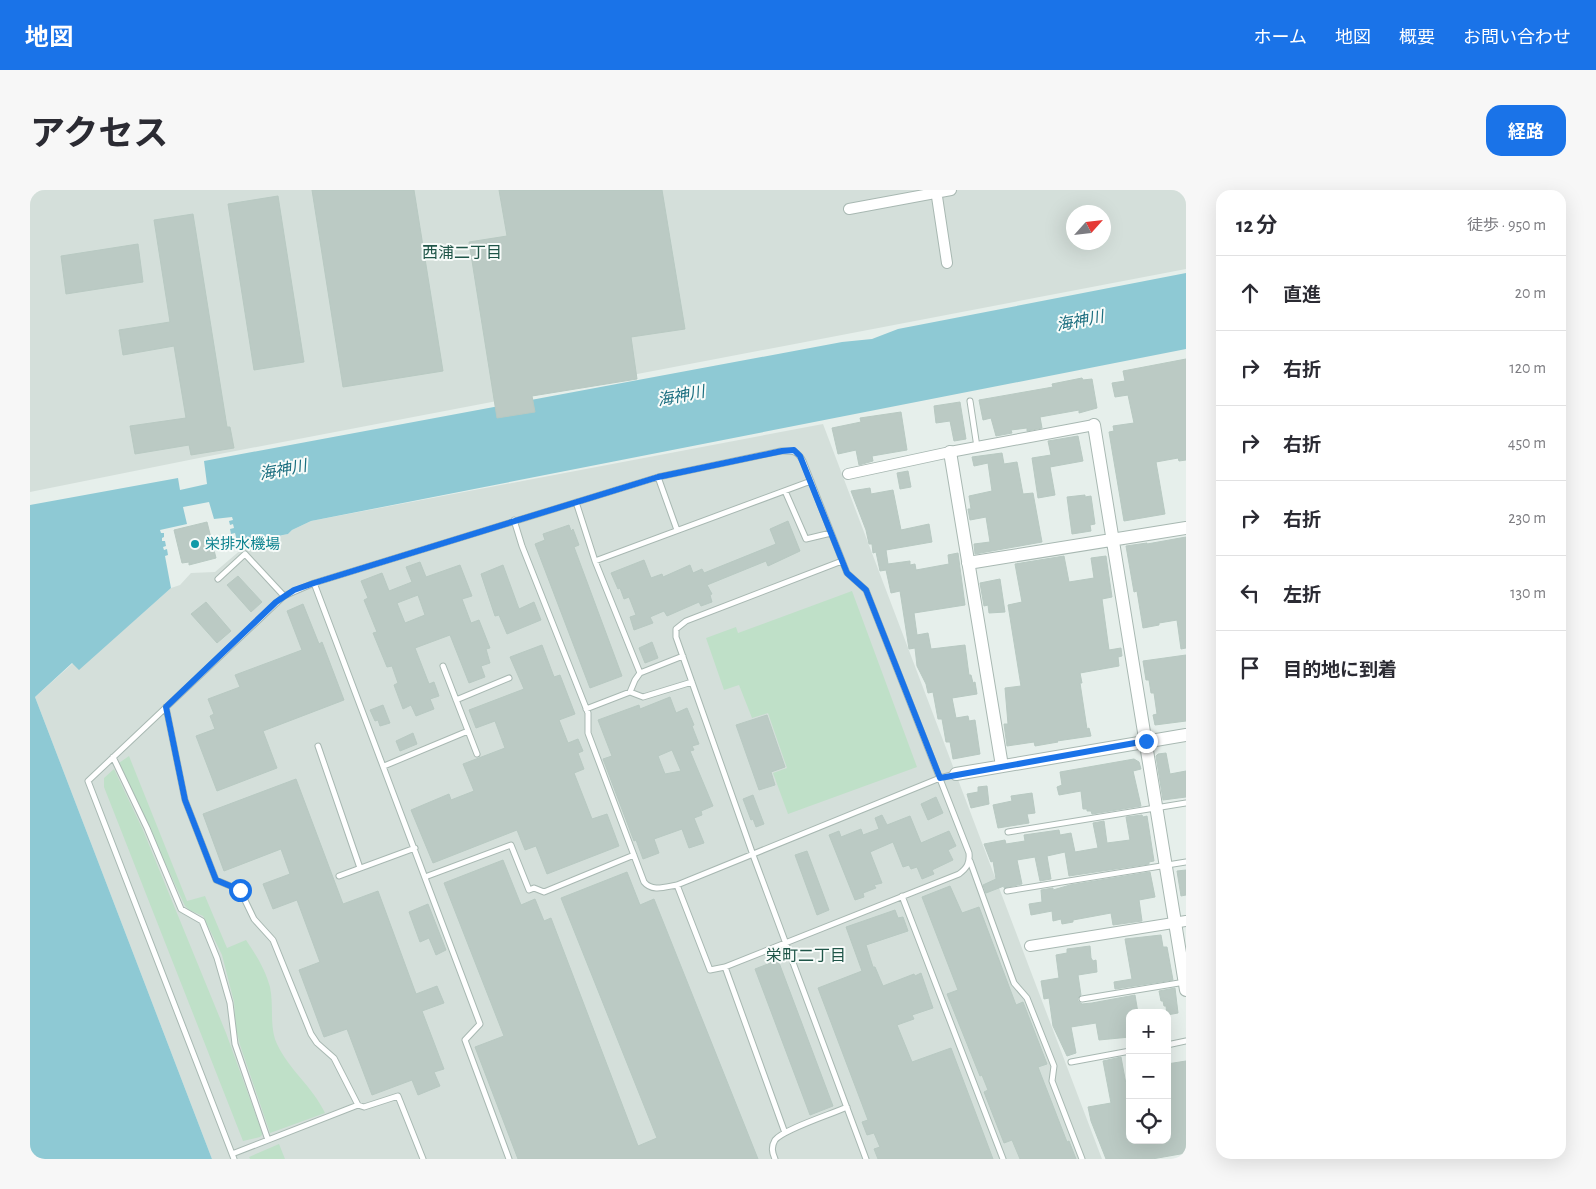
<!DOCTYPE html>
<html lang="ja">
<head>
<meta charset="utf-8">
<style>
  :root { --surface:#fff; --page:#f7f7f7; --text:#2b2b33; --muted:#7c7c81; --line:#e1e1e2; --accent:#1a73e8 }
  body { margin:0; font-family:"Alegreya Sans","Noto Sans JP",sans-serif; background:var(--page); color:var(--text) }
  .controls { position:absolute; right:15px; bottom:15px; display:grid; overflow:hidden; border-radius:10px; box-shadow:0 5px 20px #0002 }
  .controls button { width:45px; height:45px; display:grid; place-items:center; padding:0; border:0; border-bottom:1px solid var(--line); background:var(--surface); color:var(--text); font:25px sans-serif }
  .compass { position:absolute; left:1036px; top:15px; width:45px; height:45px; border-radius:50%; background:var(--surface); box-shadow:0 5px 20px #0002; rotate:63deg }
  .stop { position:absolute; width:15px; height:15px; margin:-11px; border:4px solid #1a73e8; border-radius:50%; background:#fff }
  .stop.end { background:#1a73e8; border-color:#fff; box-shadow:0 1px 5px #0008 }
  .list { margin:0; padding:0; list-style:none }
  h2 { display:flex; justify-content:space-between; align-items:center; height:65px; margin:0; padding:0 20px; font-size:21px }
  h2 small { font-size:16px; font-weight:400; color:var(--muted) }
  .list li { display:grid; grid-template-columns:32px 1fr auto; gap:15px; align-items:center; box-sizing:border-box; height:75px; padding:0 20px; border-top:1px solid var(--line) }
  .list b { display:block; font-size:19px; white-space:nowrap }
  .list em { font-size:16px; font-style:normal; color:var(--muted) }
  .icon { flex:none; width:28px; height:28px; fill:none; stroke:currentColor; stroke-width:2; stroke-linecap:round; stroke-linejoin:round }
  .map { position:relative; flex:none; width:1156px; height:969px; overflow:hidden; border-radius:15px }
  header { display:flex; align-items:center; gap:30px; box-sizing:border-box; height:70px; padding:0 25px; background:var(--accent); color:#fff }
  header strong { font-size:24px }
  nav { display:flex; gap:28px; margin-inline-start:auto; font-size:18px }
  .intro { display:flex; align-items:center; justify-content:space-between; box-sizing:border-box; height:120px; padding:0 30px }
  h1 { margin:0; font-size:35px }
  .button { padding:12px 22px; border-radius:15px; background:var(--accent); color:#fff; font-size:18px; font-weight:700 }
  main { display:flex; gap:30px; padding:0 30px }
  aside { flex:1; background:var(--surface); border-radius:15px; box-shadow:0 5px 20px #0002 }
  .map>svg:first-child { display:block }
  .built { fill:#d4dfda; fill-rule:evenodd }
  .green { fill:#bfe0c8 }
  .water { fill:#8ec9d4 }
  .building { fill:#bbcac4; stroke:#b8c9c2; fill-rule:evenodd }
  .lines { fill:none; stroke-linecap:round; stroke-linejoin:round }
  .service-casing { stroke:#a8b8b2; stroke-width:7 }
  .minor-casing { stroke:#a8b8b2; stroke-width:12 }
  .tertiary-casing { stroke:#a8b8b2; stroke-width:14 }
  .service { stroke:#fff; stroke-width:5 }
  .minor { stroke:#fff; stroke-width:10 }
  .tertiary { stroke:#fff; stroke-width:12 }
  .route { stroke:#1a73e8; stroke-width:6 }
  .culture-dot { fill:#0f9aa8; stroke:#f7fbf9; stroke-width:2 }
  .labels { text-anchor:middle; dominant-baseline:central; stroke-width:4; stroke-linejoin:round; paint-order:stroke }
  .culture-label { font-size:15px; fill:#0d838f; stroke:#f7fbf9; text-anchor:start }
  .neighbourhood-label { font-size:16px; fill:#1f5548; stroke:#f7fbf9 }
  .water-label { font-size:16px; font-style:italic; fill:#1c6f80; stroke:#f7fbf9 }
</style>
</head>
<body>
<header>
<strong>地図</strong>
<nav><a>ホーム</a><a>地図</a><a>概要</a><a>お問い合わせ</a></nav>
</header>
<div class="intro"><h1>アクセス</h1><a class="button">経路</a></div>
<main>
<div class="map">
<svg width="1156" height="969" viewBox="0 0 1156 969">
  <rect width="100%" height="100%" fill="#e6efeb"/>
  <path class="built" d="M0 0H1156V79L174 267 0 302ZM1044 22H1074V52H1044Z
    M793 234 1072 969H182L5 507 43 473 49 479 141 398 150 395 161 383 185 382 220 352 258 344 262 340 281 331Z"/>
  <path class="green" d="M822 401 887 577 758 624 743 583 757 578 738 523 722 528 709 495 694 500 676 448 706 437 708 443Z
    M99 566 157 711 175 706 197 758 216 750C226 765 235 779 240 797 244 815 239 837 247 854 259 880 283 897 295 923L240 943 210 855 206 839 204 812 192 765 173 726 159 720 155 716 89 573Z
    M84 579 113 640 196 843 232 942V945L230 947 213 951 74 597V588Z
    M249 954 255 969H220L219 967Z"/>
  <path class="water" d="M1156 83V159L281 331 262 340 258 344 207 354 206 351 203 352 202 348 206 347 205 343 201 344 200 339 204 338 203 334 200 335 199 331 203 330 202 327 184 329 179 312 153 317 157 334 130 340 131 343H134V347L132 348V351H135L136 356 133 357 134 360 137 359 138 365 135 366 141 398 49 480 42 473 5 507 182 969H0V315L148 288 150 300 177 294 174 271 812 152 842 149 868 139Z"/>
  <path class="building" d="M282 0H384L413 181 313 197Z
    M469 0H632L655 139 601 147 607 189 502 206 505 222 467 228 439 52 477 46Z
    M248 6 274 172 224 180 198 14Z
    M163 24 197 237H200L204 258 161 265 159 255 105 264 100 236 156 228 144 156 93 165 89 140 140 132 124 30Z
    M108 54 113 92 36 104 31 66Z
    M1156 169V270L1149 271 1148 268 1126 272 1135 324 1094 331 1079 242 1084 241 1083 236 1104 233 1098 205 1085 207 1082 193 1095 191 1093 181Z
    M1052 188 1053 190 1062 189 1067 218 1049 223V220L1010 227 1012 238 997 241V238L981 240 982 243 966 246 961 228 953 230 949 210 1023 197 1022 194Z
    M930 212 936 249 924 251 920 231 906 233 904 216Z
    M871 222 877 260 842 266 843 271 829 275 826 260 808 264 802 238 831 232 830 228Z
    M1048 246 1053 271 1020 277 1025 305 1008 308 1002 268 1021 265 1018 251Z
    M972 263 974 274 987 272 993 304 1003 303 1012 352 945 364 944 354 960 352 956 327 940 330 938 319H941L939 306 962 301 958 273 944 276 942 267Z
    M878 281 881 297 870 299 867 283Z
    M840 298 841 304 863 300 871 340 899 334 902 352 856 360 858 374 880 371V375L885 374 886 380 919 374 918 365 928 363 935 415 884 423 887 445 898 443 901 459 935 455 939 485H941L943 493 945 492 947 504 922 508 926 528 938 526 939 531 945 530 950 564 923 569 920 552H916L912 529H908L903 502 898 503 896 494 887 476 885 458 879 459 870 401 861 403 856 380 850 381 846 362 843 363 842 354H839L836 340 821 301Z
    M1055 305V307L1061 306 1065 334 1060 335 1061 341 1042 344 1037 307Z
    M758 331 770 361 738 376 736 371 677 395 682 404 680 405 682 412 671 416 669 412 637 426 634 421 620 427 623 433 604 440 600 427 606 425 599 407 594 409 590 398 588 399 581 383 614 370 621 388 632 384 633 387 660 375 663 383 672 379 674 383 746 354 740 339Z
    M177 332 186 368 159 375V372L152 373 144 340Z
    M539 335 541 341 543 339 549 355 544 357 592 486 560 498 505 354 515 350 513 344Z
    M1156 347V458L1151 459 1147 430 1129 433V435L1113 438 1107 401 1104 402 1096 356 1117 353V354Z
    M1034 366 1039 392 1064 388 1061 368 1076 366 1082 407 1072 409 1079 460 1091 458 1092 466 1088 467 1089 476 1050 483 1052 493H1050L1057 539 1059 538 1061 546 1027 551 1028 552 1005 556 1004 552 977 556 974 534H978L975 498 991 496 978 415 992 412 985 374Z
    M390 372 396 387 430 375 442 406 432 409 441 433 449 430 460 458 456 459 460 473 451 476 455 487 439 493 420 445 385 458 399 494 404 492 409 506 400 509 404 519 386 526 381 515 373 519 364 495 368 493 362 476 357 477 343 443 347 442 334 410 338 408 331 391 352 383 359 401 382 392 376 377ZM388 405 395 425 375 433 367 413Z
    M473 375 489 419 504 412 511 430 477 444 469 425 465 426 451 384Z
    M208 386 232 412 221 422 197 395Z
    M970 389 975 422 959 423 958 415 954 416 950 393Z
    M176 412 201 441 187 453 161 424Z
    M273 414 289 454 292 452 314 510 233 541 247 578 187 601 166 546 185 539 180 526 184 524 178 509 210 497 205 485 272 460 257 421Z
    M622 452 628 468 615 473 609 458Z
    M512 455 524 487 530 485 545 524 529 530 538 553 548 549 553 561 548 563 554 579 544 583 562 629 577 624 589 656 517 684 506 656 495 660 487 640 403 673 381 620 419 604 421 610 444 601 433 574 475 558 465 531 446 538 439 520 494 499 480 467Z
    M1156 465V531L1125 535 1123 525 1127 524 1124 503H1121L1119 490H1116L1113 471Z
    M640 507 646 523 657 518 664 535 662 536 669 554 662 556 664 560 660 561 683 616 671 621 672 625 664 628 674 653 659 658 652 639 624 649 629 663 613 669 606 650 604 651 573 569 582 566 568 530 609 515 610 519ZM642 560 651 581 635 584 628 566Z
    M353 515 360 533 350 536 348 530 345 531 340 520Z
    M737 525 755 577 741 582 745 595 729 600 706 535Z
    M383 543 387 554 370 561 366 551Z
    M1136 563 1140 584 1156 581V607L1133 610 1126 566 1128 564Z
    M1104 569 1109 572 1111 579 1103 581 1111 616 1062 624 1061 621H1057V619H1053L1051 601 1029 605 1027 597 1032 595 1030 582Z
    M266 589 313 714 348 701 386 804 407 796 414 813 392 821 414 879 404 882 410 896 388 905 382 890 342 905 317 839 294 847 269 780 290 772 267 710 243 719 233 694 260 684 251 659 194 681 173 624Z
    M957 596 959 614 941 618 937 604 948 602V597Z
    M1002 603 1005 623 997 624 999 633 968 638 963 615 982 611 981 606Z
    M723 605 734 634 726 637 723 629 721 630 713 609Z
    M906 607 913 623 898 630 891 614Z
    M852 625 857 635 880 626 891 653 919 641 926 656 918 660 923 670 902 680 904 684 892 689 887 677 881 679 879 675 873 677 863 652 840 662 852 693 844 695 846 698 833 703 834 707 825 710 799 645 809 641 811 647 831 639 833 645 849 639 845 628Z
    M1112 625 1113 627 1117 626 1124 671 1119 672V674L1039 686 1035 662 1017 666 1021 689 1010 691 1005 667 987 670 992 694 974 698V696L956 703 953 695 966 689 963 671 961 672 954 654 975 650 976 654 995 651 994 645 1029 640 1030 645 1041 643 1045 662 1068 658 1063 633 1074 631 1077 653 1100 650 1096 627Z
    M777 661 799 720 787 725 765 665Z
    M473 670 491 715 505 709 514 731 521 728 608 956 627 948 531 708 597 682 610 715 624 709 728 969H488L445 857 474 846 414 693Z
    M1156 680V705L1151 706 1147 681Z
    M1120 682 1125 707 1109 710 1112 731 1083 735 1081 723 1043 730V732L1032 734 1031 729 1023 731 1022 721 1001 725 999 714 1012 712 1011 700 1023 698V700L1040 695Z
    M920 696 932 723 949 717 986 815 993 812 1017 874 1008 877 1037 952 1039 951 1046 969H990L982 950 974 953 954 902 958 900 952 885 950 886 917 804 928 800 892 707Z
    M398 714 416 760 406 765 399 748 390 752 379 722Z
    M865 720 868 728 873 727 878 741 836 755 843 777H845L853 796 884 784 885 786 891 783 903 818 882 825 884 829 867 835 882 872 921 858 963 969H848L844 959 850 957 844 943 837 945 832 932 838 930 788 798 832 781 816 737Z
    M1131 745 1133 757H1137L1143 790 1085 799 1084 792 1102 789 1095 749Z
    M1060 756 1061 768 1063 771 1066 770 1067 782 1048 785 1051 805 1048 808V811L1052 814 1062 813 1105 805 1108 823H1100V834H1098L1100 847 1069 850 1066 833 1041 837 1046 863 1037 866 1023 836 1019 808 1014 809 1011 791 1029 788 1026 765 1037 763V759Z
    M748 770 803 916 780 925 725 779Z
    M1145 798 1148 823 1137 825 1136 816H1134L1133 811H1131L1129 801Z
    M1091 867 1096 894H1100V950H1137V874L1156 871V963L1122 969H1076L1061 931 1058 917 1081 913 1073 871Z"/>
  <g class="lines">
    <g class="service-casing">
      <path id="service" d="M940 211 947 257
        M628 287 647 340
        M755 301 776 349 801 343
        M546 312 565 371 610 483
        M484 330 492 356 558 523V543L614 692C622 702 635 697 647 695L910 588 925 584
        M565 371 781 291
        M812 371 656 431 646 439V447L723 665 836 969
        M188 389 215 364 254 406
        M284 393 450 834 435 850 479 969
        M413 476 447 564
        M600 502 605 490 610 483 653 466
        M426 510 479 488
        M136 517 155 610 186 690 210 700 224 729 243 750 281 844 287 853 304 868 328 915 334 917 368 906 393 969
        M556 519 600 502 613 507 662 492
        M288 556 330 678
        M83 567 117 638 151 719 172 731 187 768 200 813 205 854 238 950
        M354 576 438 541
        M978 642 1156 613
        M940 671 984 793 997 808 1024 876 1022 891 1052 969
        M309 686 385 658
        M395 687 481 655 499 700 504 698 514 702 604 665
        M977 701 1156 672
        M872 706 973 969
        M695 777 755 943
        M1052 809 1155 792
        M1137 855 1156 851
        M1041 872 1100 861
        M202 964 328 915
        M204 969 58 591 254 406 284 393 628 287 751 261C763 261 767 260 773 271L817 383 836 400 939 663C940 673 937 678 929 684L695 777 680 780 647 695
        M745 969C742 962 741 957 745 950 754 939 802 924 817 917"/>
    </g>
    <g class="minor-casing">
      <path id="minor" d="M906 0 917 73
        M819 19 921 0
        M818 284 920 262 1064 235
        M1000 756 1156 731"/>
    </g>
    <g class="tertiary-casing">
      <path id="tertiary" d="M1064 235 1156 800
        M920 262 972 576
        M938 373 1156 338
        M926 584 1156 545"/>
    </g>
    <use href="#service" class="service"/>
    <use href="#minor" class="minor"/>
    <use href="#tertiary" class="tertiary"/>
  </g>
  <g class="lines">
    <path class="route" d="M210 700 186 690 155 610 136 517 246 412 264 400 284 393 628 287 752 261 764 260 770 266 817 383 836 400 910 588 1116 551"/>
  </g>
  <circle class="culture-dot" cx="165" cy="354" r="5"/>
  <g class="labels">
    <g class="culture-label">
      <text x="175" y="354">栄排水機場</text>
    </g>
    <g class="neighbourhood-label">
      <text x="432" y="63">西浦二丁目</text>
      <text x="776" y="766">栄町二丁目</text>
    </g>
    <g class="water-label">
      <text transform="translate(1050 131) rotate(-11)">海神川</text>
      <text transform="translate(651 206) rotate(-11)">海神川</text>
      <text transform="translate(253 280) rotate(-11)">海神川</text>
    </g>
  </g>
</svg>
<div class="controls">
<button>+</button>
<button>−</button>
<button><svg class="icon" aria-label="locate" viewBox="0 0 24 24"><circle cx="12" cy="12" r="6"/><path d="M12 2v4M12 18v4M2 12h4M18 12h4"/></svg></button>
</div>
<svg class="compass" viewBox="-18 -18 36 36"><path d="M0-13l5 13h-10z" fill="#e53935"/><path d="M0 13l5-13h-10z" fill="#7c7c81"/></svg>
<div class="stop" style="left:210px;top:700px"></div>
<div class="stop end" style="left:1116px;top:551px"></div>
</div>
<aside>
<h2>12 分<small>徒歩 · 950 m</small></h2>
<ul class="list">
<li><svg class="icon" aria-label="ahead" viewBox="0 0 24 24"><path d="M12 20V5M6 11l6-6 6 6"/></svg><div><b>直進</b></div><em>20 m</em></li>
<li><svg class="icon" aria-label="right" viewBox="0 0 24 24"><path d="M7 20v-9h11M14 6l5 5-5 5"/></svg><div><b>右折</b></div><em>120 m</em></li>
<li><svg class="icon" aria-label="right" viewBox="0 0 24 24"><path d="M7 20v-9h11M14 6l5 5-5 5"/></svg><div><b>右折</b></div><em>450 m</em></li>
<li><svg class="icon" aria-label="right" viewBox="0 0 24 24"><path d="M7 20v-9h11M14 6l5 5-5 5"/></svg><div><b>右折</b></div><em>230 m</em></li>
<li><svg class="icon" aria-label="left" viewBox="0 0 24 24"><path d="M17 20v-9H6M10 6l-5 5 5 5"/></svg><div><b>左折</b></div><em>130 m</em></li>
<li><svg class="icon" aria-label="arrive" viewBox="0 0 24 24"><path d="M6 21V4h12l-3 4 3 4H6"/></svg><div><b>目的地に到着</b></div></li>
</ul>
</aside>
</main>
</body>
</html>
